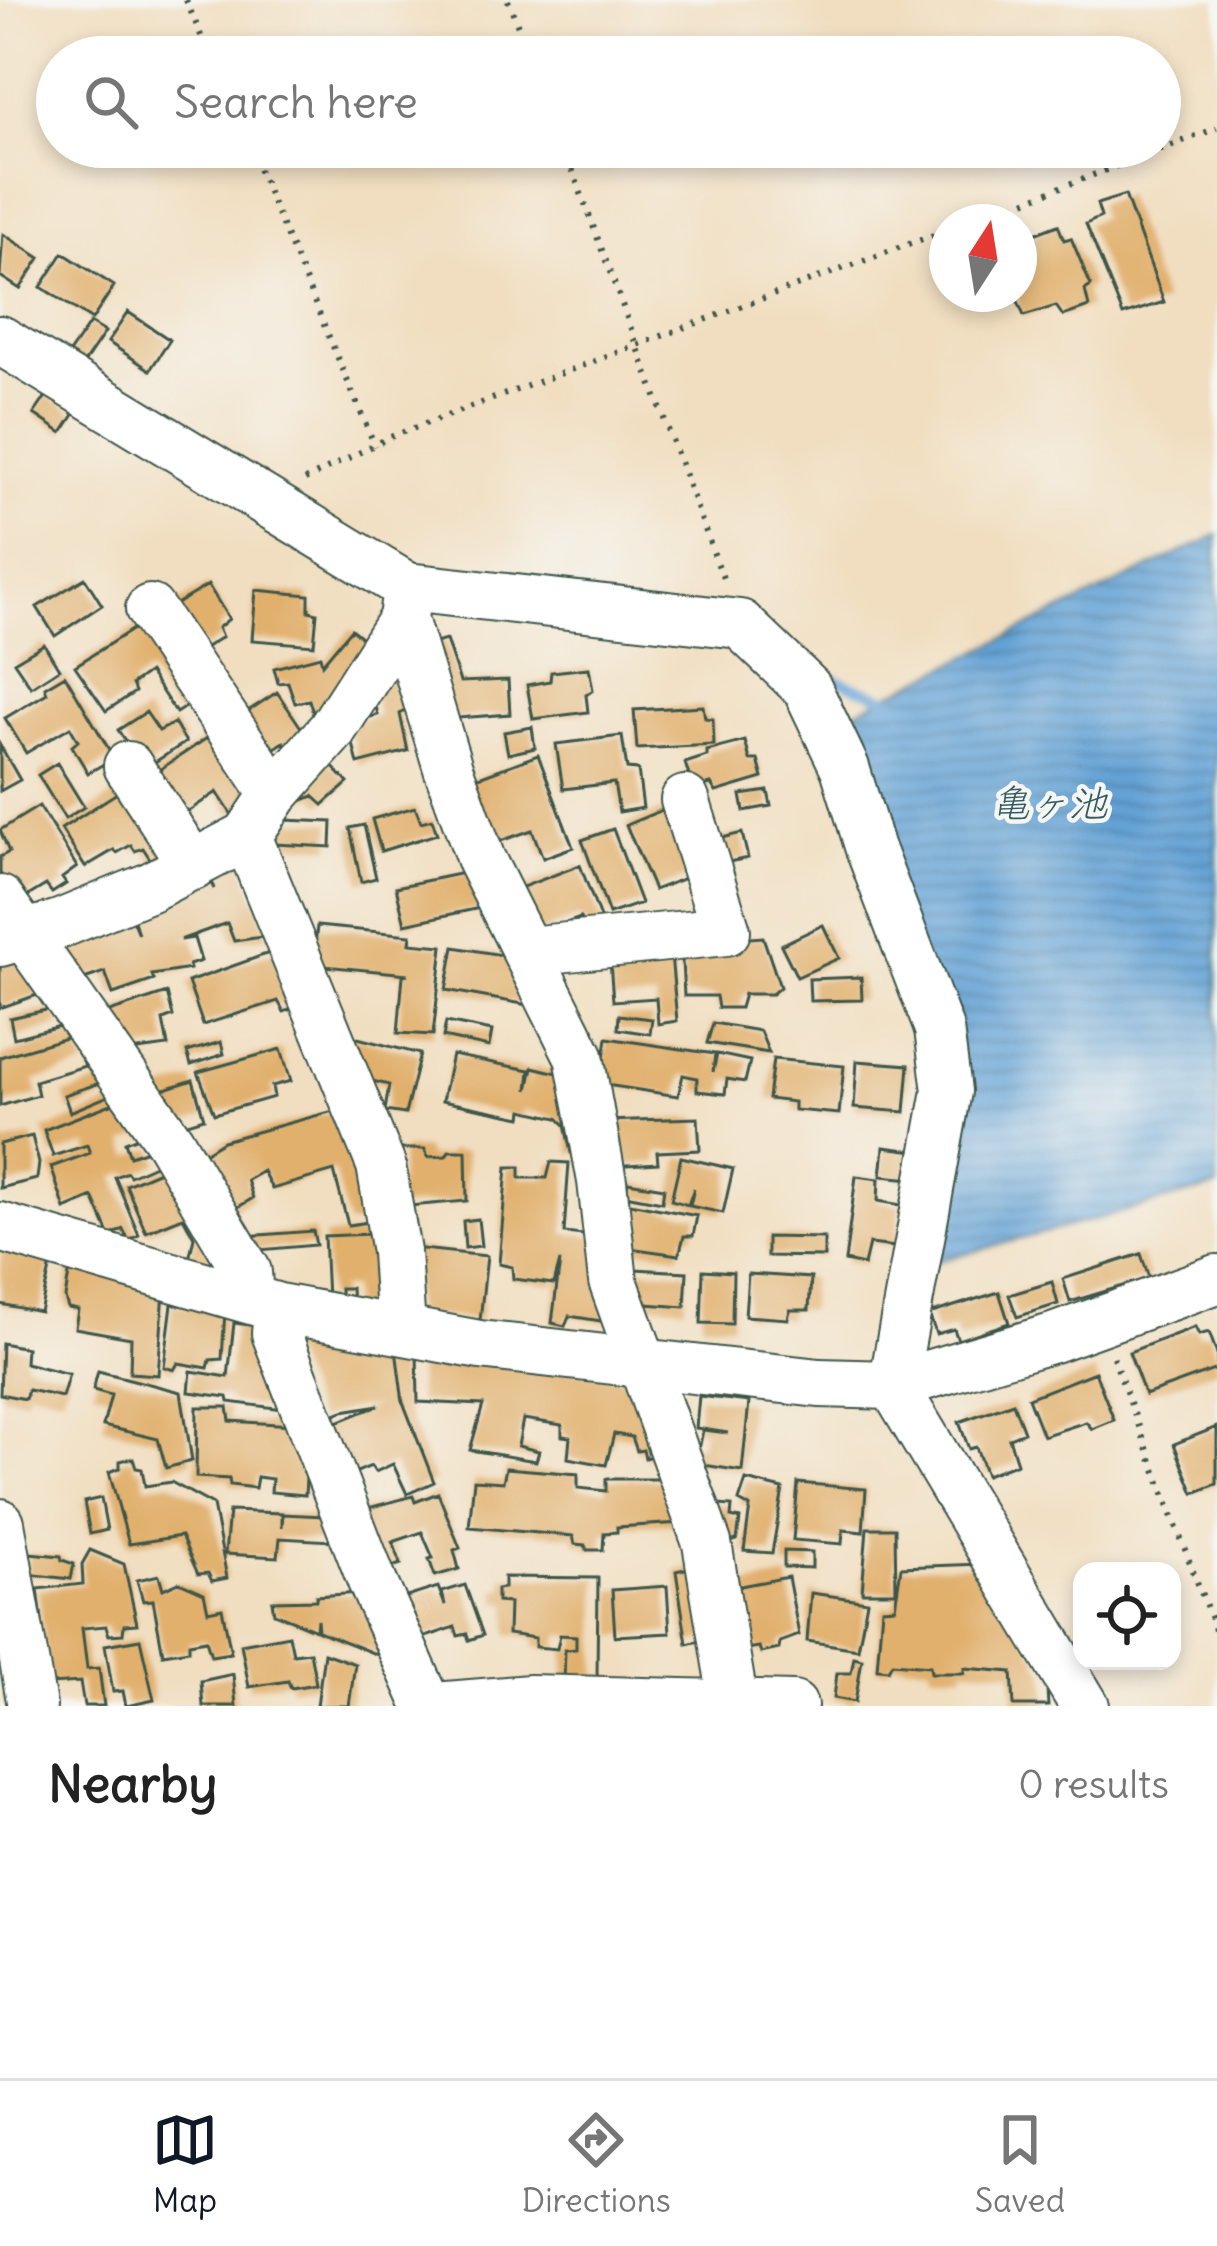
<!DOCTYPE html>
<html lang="en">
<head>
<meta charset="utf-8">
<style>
  :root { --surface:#fff; --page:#f2f2f2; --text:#222; --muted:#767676; --line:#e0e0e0; --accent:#111827 }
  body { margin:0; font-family:Delius,"Klee One",sans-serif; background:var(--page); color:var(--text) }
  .controls { position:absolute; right:36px; bottom:36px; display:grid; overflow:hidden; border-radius:24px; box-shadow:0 6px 18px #0003 }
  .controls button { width:108px; height:108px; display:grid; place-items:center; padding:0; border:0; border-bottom:3px solid var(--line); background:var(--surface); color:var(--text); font:60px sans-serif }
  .compass { position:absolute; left:929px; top:204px; width:108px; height:108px; border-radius:50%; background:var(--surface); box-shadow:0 6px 18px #0003; rotate:12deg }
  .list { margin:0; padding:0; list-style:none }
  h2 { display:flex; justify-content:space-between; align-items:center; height:156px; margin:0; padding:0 48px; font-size:51px }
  h2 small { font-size:39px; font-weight:400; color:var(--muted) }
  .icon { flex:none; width:66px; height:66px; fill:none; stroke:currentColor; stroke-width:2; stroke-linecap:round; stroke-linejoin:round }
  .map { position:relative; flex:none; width:1217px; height:1706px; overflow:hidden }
  .search { position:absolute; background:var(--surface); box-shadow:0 6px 18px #0003; left:36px; right:36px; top:36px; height:132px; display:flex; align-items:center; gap:30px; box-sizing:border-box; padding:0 42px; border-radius:66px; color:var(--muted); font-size:45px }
  .sheet { height:372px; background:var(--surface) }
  nav { display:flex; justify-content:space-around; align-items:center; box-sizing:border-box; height:168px; border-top:3px solid var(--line); background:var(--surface); font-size:33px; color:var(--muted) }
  nav a { display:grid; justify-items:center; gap:6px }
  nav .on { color:var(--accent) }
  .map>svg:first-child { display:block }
  .water { fill:url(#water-rules); stroke:#417084; stroke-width:3 }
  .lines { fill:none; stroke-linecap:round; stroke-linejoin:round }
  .stream { stroke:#63a2d5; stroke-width:10 }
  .building { fill:#e1b06d }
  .minor-casing { stroke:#3e5549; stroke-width:52 }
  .path { stroke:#3e5549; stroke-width:6; stroke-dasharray:3 9; stroke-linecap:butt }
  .minor { stroke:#fff; stroke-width:48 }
  .labels { text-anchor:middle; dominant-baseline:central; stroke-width:9; stroke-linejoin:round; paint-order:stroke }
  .water-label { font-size:39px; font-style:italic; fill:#335b64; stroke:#f6f6f2 }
</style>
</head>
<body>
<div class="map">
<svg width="1217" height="1706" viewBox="0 0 1217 1706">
  <defs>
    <pattern id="water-rules" width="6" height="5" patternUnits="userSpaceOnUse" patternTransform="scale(3)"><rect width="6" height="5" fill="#63a2d5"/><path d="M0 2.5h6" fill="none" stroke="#5185ae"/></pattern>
  </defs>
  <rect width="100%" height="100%" fill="#f6f6f2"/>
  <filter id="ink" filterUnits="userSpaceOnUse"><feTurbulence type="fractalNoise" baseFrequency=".00833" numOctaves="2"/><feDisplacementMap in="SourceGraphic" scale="24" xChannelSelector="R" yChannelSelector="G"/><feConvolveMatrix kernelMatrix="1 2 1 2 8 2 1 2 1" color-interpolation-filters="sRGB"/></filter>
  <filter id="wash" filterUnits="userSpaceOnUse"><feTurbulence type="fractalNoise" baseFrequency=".004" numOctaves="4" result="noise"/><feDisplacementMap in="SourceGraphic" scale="48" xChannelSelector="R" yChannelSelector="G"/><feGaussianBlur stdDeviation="2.7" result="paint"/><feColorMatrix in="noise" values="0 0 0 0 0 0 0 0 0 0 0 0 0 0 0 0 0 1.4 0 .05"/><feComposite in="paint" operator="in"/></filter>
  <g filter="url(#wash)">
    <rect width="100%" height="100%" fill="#f1dec0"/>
    <path class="water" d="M1217 535V1187L938 1261 967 1101 839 719Z"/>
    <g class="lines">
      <path class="stream" d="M819 673 891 700"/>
    </g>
    <g id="blocks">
      <path class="building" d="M1125 195 1164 302 1123 315 1086 224 1101 217 1097 204Z
        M1058 225 1064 240 1071 238 1091 286 1085 290 1089 307 1063 316 1056 306 1024 316 1015 294H1019V254L1025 252 1021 245 1036 240 1034 234Z
        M3 234 40 258 20 289 0 276Z
        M63 253 114 286 92 320 41 287Z
        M128 312 170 340 150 370 108 342Z
        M90 323 105 332 82 366 67 356Z
        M47 395 75 413 62 433 34 414Z
        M85 578 102 605 55 636 37 607Z
        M208 585 229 619 218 628 222 637 206 647 201 641 185 649 163 612Z
        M256 590 309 595V611L317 613 314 645 252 640Z
        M144 622 169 658 158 667 169 660 197 699 176 713 149 672 132 684 135 692 106 711 75 666Z
        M351 629 372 646 333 706 313 713 309 700 295 703 288 682 278 683 274 668 320 656 322 664Z
        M446 640 460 682 508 680 510 714 445 719 423 646Z
        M44 644 59 669 31 687 14 662Z
        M395 656 409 708 400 714 408 751 358 764 348 723 378 715 371 683Z
        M589 668 593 690 586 695 588 712 533 719 527 685 550 681 551 672Z
        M65 675 114 758 88 773 72 746 78 741 70 727 26 753 5 718 47 693 45 687Z
        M277 692 306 735 288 747 284 742 261 757 236 719Z
        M703 706 705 718 713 719 714 745 637 749 634 710Z
        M146 712 159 731 174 723 186 742 144 769 118 730Z
        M532 727 535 748 508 754 504 732Z
        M219 730 262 795 232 815 217 792 178 818 150 776Z
        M622 736 627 769 638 770 643 808 619 812 614 783 563 789 556 744Z
        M745 741 750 760H758L763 778 716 792 711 784 693 788 685 763 707 756V751Z
        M0 745 20 780 0 791Z
        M538 755 573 847 543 858 532 830 483 847 460 784Z
        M326 760 348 783 323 805 313 796 301 801Z
        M57 763 84 807 65 819 38 775Z
        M131 784 179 857 158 871 143 848 135 851 131 845 117 853 114 850 85 867 61 829Z
        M768 791 771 806 744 811 741 795Z
        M39 806 77 867 62 878 66 884 52 893 46 885 18 902 0 873V857L9 852 0 830Z
        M415 807 421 822 432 819 437 834 381 851 372 819Z
        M662 810 698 873 654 890 626 825Z
        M275 813 284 820 332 822 331 847 275 844Z
        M364 825 376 878 361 882 350 828Z
        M613 829 641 903 609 914 582 840Z
        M742 833 748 858 719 864 713 840Z
        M241 859 269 936 234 941 227 923 180 940 194 938 201 961 189 965 190 969 152 975 154 980 113 994 105 972 72 983 59 939 131 917 138 934 130 908 206 872 214 889 208 872Z
        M580 865 605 931 589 937 580 918 530 936 512 891Z
        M473 871 480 908 405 924 396 887Z
        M823 925 839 958 797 977 781 945Z
        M317 926 411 935 410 943 443 946 433 1035 398 1033 403 975 408 974 313 965Z
        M763 937 780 987 772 994H744L740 1008H718L716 996H684L681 943Z
        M670 943 677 1021 658 1024 656 998 613 1001 609 948Z
        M286 947 308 1003 284 1012 278 1001 203 1025 188 982Z
        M454 947 514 957 534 1006 446 990Z
        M16 950 42 999 37 995 0 1008V956Z
        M861 977 862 1000 810 1001 809 979Z
        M167 993 173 1016 163 1020 168 1046 123 1052 100 1015Z
        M55 1008 60 1026 14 1038 10 1018Z
        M619 1015 652 1019 650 1034 618 1029Z
        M446 1022 492 1031 489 1047 443 1037Z
        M713 1023 760 1031 769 1053 707 1043Z
        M76 1035 85 1066 35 1081 38 1095 0 1106V1057Z
        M346 1035 420 1054 405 1114 385 1111 389 1085 353 1076Z
        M607 1038 715 1054 713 1072 717 1054 750 1061 745 1082 727 1079 725 1094 697 1091V1078L683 1075 678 1096 600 1084Z
        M221 1042 224 1054 191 1065 187 1052Z
        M281 1049 291 1081 272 1086 274 1097 214 1114 198 1072Z
        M452 1055 530 1070 528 1090 533 1067 582 1079 592 1151 571 1153 565 1125 558 1118 523 1110 522 1117 442 1101Z
        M773 1059 844 1066 839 1114 794 1110V1102L768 1099Z
        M857 1061 909 1065 905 1112 854 1108Z
        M193 1080 204 1118 175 1127 162 1090Z
        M106 1081 111 1095 70 1112 64 1095Z
        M124 1099 148 1133 125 1142 130 1156 153 1148 159 1163 130 1176 127 1172 115 1177 139 1235 129 1241 123 1229 110 1236 93 1197 65 1209 51 1167 90 1153 87 1145 53 1156 44 1130Z
        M348 1107 376 1221 348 1225 334 1171 272 1189 263 1171 247 1180 253 1198 235 1209 198 1157 223 1141Z
        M698 1118 700 1150 657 1152 658 1163 611 1166 605 1121Z
        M32 1136 39 1163 37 1179 0 1188V1144Z
        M884 1147 915 1151 912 1179 881 1176Z
        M402 1149H425L428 1157 446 1156 449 1151H466L467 1201 397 1207Z
        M681 1157 733 1169 723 1213 690 1206 694 1188 688 1205 671 1200Z
        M551 1162 569 1163 564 1233 602 1237 607 1322 569 1316 565 1326 552 1323 560 1261 554 1284 513 1279 512 1267 499 1264 507 1167H520V1178H547Z
        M171 1166 216 1251 210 1270 188 1264 194 1237 183 1217 146 1232 126 1185Z
        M856 1176 879 1179 878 1201 901 1205 896 1247 869 1244 864 1265 845 1261Z
        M628 1182 664 1188 662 1202 625 1195Z
        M614 1200 697 1216 693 1236H684L679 1255 622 1247Z
        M478 1219 481 1246 465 1248 463 1221Z
        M313 1231 316 1245 249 1251 247 1236Z
        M371 1234 375 1306 352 1307 351 1288H340V1298L327 1299 324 1236Z
        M767 1237 824 1238V1257L767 1256Z
        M0 1248 52 1260 40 1312 0 1304Z
        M413 1248 487 1256 480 1320 414 1313Z
        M1141 1254 1149 1278 1070 1302 1063 1279Z
        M71 1262 164 1290 158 1375 130 1373 131 1338 75 1328 78 1310 68 1308 65 1298Z
        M634 1269 687 1272 685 1307 633 1303Z
        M703 1270 733 1272 732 1324 701 1323Z
        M748 1274 811 1278 809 1310H790L788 1319 745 1316Z
        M1052 1282 1058 1304 1017 1317 1009 1295Z
        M999 1292 1009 1323 958 1340 954 1329 936 1334 929 1314Z
        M172 1304 225 1311 222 1359 210 1360 208 1368 178 1363 174 1370 164 1367Z
        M234 1323 265 1327 298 1411 229 1402 228 1397 189 1392 191 1371 228 1377Z
        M1195 1327 1199 1335 1209 1332 1217 1354V1369L1145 1395 1129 1352Z
        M283 1332 396 1350 403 1402 434 1482 407 1494 393 1464 375 1472 371 1466 340 1479 320 1429 379 1405 343 1411 318 1421Z
        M2 1343 26 1348 25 1363 69 1374 62 1397 28 1390 25 1399 0 1394Z
        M417 1350 643 1380 666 1452 645 1458 643 1450 637 1451 632 1437 614 1434 606 1465 568 1458 570 1437 562 1436V1425L523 1419 518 1446 539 1451 536 1461 470 1450 483 1405 418 1402Z
        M98 1371 181 1392 192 1461 166 1468 158 1439 103 1426 111 1395 93 1390Z
        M1095 1372 1114 1420 1092 1429 1086 1422 1043 1436 1028 1398Z
        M699 1396 749 1402 742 1471 684 1462 686 1444 700 1445 703 1430 728 1433 696 1428Z
        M1013 1403 1024 1432 1009 1438 1017 1463 986 1475 976 1447 969 1449 959 1422Z
        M197 1407H228L230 1421 293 1425 308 1443 305 1495 271 1492 272 1479 257 1477 255 1488 230 1485 229 1479 196 1477Z
        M1217 1427V1484L1194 1493 1174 1444Z
        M133 1458 136 1468 142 1469 145 1486 171 1482 213 1505 227 1578 212 1581 208 1573 198 1574 181 1536 129 1544 109 1472 120 1468V1461Z
        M506 1468 578 1474V1488L606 1491V1479H668L681 1523 617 1527V1532L604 1533 603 1550H587L585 1545 575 1544 573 1536 469 1527 474 1480 503 1482Z
        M746 1480 783 1489 772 1553 744 1551 750 1507 739 1501Z
        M798 1483 866 1489 863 1532 843 1530 842 1544 793 1540Z
        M438 1493 460 1548 454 1550 459 1569 435 1576 429 1559 433 1558 422 1532 393 1542 401 1564 377 1572 353 1512 413 1496 415 1502Z
        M101 1498 107 1530 90 1534 84 1502Z
        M695 1503 732 1506 731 1517 740 1519 737 1540 709 1547Z
        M229 1511 282 1513V1527L283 1514 324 1516 331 1541 280 1538 278 1557 225 1554Z
        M867 1528H895L896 1592H862Z
        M90 1550 124 1564 137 1624 124 1625 123 1634 109 1635 106 1626 82 1628 87 1669 99 1668 104 1706H84L80 1682 50 1684 38 1589 83 1584 82 1564Z
        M784 1551 812 1552V1568L784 1567Z
        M29 1553 61 1556 62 1560 74 1564 71 1579 27 1574Z
        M982 1564 1046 1674 1048 1706H1014L1012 1672 964 1668V1673H931L930 1666 892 1663 888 1670 877 1669 882 1608 895 1607 901 1567Z
        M703 1565 716 1637 687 1644 676 1571Z
        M159 1575 163 1589 179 1582 204 1593 208 1611 222 1608 231 1653 211 1656 206 1640 189 1643V1650L163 1654 153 1600 143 1601 137 1580Z
        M504 1577 598 1578 597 1680H564L565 1650 576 1649V1636L560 1635 557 1649 535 1647V1638L508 1634 509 1603 497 1602V1589L504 1588Z
        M788 1577 799 1635 780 1642 779 1649 761 1653 759 1647 738 1650 725 1589Z
        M465 1585 483 1635 469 1640 467 1634 458 1636 455 1627 420 1639 397 1600 438 1587 445 1605 442 1592Z
        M667 1586 670 1633 615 1636 612 1590Z
        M360 1593 390 1660 318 1631 317 1619 316 1630 274 1613 272 1601 316 1600V1596Z
        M811 1593 867 1601 858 1649 807 1641Z
        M289 1635 293 1654 310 1652 316 1684 291 1688 288 1681 249 1687 241 1644Z
        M140 1639 154 1700 126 1706 123 1691 113 1692 105 1645Z
        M324 1653 355 1664 349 1706H317Z
        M854 1657 862 1659 855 1702 834 1698 837 1673H851Z
        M233 1674 236 1706H203L201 1681Z"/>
    </g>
  </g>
  <g filter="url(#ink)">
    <use href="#blocks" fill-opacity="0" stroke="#3e5549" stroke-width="3"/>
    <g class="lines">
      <g class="minor-casing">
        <path id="minor" d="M0 340 407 587 740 624 807 688 845 768 870 849 939 1029 947 1091 893 1385 1085 1706
          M407 587 403 619 448 768 481 860 579 1056 602 1181 613 1281 707 1543 734 1706
          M150 609 275 794
          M128 766 193 866
          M247 836 381 1165 396 1252 401 1330
          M0 900 170 1142 247 1272 249 1298
          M0 942 60 924 150 887 247 836 275 794 331 731 403 619
          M528 951 726 931 685 800
          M0 1227 279 1308 480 1345 819 1383 893 1385 1053 1338 1217 1279
          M279 1308 276 1333 372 1581 428 1706
          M0 1523 32 1706
          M447 1706 530 1699 793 1706"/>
      </g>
      <path class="path" d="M186 0 210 57
        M508 0 530 57
        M249 147 375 446
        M564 147 724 581
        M969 222 1217 128
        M305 480 390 437 947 230
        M1113 1357 1217 1635"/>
      <use href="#minor" class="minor"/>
    </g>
  </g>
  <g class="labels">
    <g class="water-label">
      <text x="1049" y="803">亀ヶ池</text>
    </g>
  </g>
</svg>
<div class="controls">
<button><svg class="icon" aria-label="locate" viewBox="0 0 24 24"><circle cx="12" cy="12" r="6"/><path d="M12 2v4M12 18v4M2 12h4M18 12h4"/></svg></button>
</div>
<svg class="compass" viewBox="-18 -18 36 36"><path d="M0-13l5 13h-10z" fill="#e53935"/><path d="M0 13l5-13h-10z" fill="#767676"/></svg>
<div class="search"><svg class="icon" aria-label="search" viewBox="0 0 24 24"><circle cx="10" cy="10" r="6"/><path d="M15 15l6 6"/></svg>Search here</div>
</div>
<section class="sheet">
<h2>Nearby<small>0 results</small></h2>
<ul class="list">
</ul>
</section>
<nav>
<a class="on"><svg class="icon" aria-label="map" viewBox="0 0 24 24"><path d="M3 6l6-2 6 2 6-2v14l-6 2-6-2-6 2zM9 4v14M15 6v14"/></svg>Map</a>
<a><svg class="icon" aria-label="directions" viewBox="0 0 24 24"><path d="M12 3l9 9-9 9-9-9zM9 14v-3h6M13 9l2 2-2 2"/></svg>Directions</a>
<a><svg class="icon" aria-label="saved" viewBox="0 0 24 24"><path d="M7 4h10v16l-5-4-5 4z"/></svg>Saved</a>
</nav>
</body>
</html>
